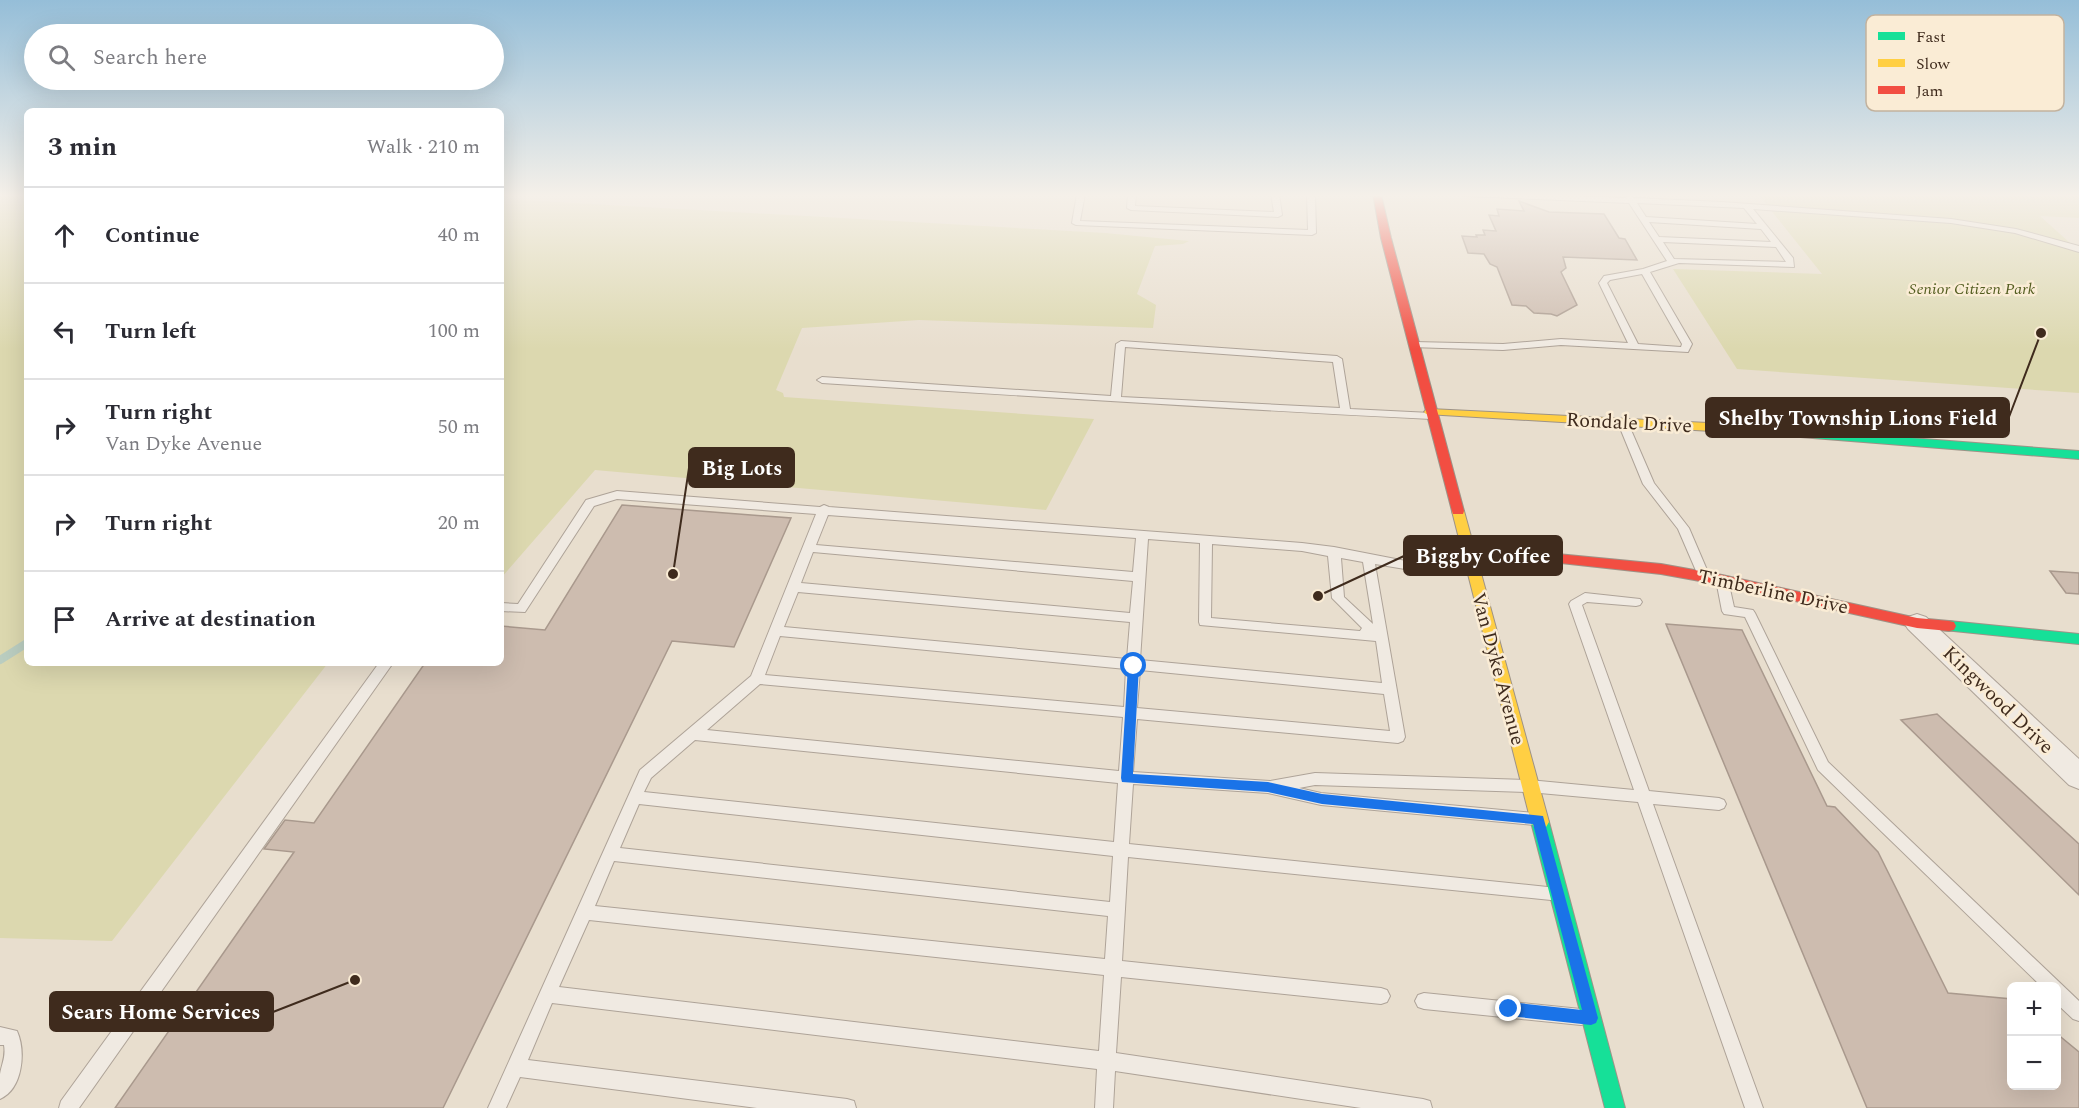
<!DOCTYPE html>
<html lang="en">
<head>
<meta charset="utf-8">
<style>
  :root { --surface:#fff; --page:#f2f2f3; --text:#2b2b33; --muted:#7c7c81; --line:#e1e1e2 }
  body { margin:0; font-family:Spectral,serif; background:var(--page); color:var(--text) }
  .controls { position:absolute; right:18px; bottom:18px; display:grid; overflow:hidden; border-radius:9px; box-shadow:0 6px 24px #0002 }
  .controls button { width:54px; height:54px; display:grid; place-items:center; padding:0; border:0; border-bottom:2px solid var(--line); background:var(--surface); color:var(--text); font:30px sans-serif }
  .stop { position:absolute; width:18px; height:18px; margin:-14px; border:4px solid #1a73e8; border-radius:50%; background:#fff }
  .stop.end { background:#1a73e8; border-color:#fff; box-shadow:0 2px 6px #0008 }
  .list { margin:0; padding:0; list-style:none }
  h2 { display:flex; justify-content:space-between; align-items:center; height:78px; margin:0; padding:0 24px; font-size:26px }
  h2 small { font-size:20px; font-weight:400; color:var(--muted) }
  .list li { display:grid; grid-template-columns:39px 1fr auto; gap:18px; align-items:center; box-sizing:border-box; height:96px; padding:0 24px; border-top:2px solid var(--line) }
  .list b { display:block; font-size:22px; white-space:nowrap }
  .list p { margin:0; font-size:20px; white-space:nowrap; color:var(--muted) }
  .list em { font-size:20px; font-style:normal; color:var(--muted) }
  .icon { flex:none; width:33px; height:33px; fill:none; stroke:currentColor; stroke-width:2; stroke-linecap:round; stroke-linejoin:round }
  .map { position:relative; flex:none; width:2079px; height:1108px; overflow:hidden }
  .search { position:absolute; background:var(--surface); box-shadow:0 6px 24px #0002; left:24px; top:24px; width:480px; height:66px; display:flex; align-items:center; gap:15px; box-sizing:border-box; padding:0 21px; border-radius:33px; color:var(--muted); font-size:22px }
  .panel { position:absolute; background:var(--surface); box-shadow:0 6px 24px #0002; left:24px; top:108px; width:480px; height:558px; border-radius:9px }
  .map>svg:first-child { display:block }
  .green { fill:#dcd8af }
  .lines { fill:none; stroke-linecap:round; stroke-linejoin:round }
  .stream-far1 { stroke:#bacdc0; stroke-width:4.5 }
  .stream { stroke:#bacdc0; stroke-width:8 }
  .building { fill:#cdbcaf; stroke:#a9998d; stroke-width:1.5 }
  .lane-casing { stroke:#aea398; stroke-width:2 }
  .street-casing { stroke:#aea398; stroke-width:2 }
  .fast-casing { stroke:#9e9387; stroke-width:2 }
  .slow-casing { stroke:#9e9387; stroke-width:2 }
  .jam-casing { stroke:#9e9387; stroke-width:2 }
  .lane { fill:#f0eae2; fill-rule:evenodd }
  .street { fill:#f0eae2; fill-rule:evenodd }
  .fast { fill:#16e098; fill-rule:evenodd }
  .slow { fill:#ffcf43; fill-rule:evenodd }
  .jam { fill:#f24e42; fill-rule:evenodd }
  .route { fill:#1a73e8 }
  .labels { text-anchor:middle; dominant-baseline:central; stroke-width:5; stroke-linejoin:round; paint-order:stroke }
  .far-park-label { font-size:16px; font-style:italic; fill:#545e21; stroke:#faecd5 }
  .street-label { font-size:20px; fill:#3f2b1d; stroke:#faecd5 }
  .key { fill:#faecd5; stroke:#c2b29e; stroke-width:1.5 }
  .key-label { font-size:16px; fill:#3f2b1d }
  .leader { fill:none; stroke:#3f2b1d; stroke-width:2 }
  .callout-dot { fill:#3f2b1d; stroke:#faecd5; stroke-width:2 }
  .callout { fill:#3f2b1d; stroke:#3f2b1d; stroke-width:2 }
  .callout-label { font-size:21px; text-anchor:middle; font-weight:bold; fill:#fff }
</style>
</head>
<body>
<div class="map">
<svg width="2079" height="1108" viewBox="0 0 2079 1108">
  <rect width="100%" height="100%" fill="#e8dece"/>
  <path class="green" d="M0 194H27V663H328L112 941 0 938Z
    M501 194H508L504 199 1105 233 1189 241 1183 244 1155 246 1137 294 1156 305 1153 328 919 320 802 328 776 390 783 393 784 397 1094 419 1046 510 595 470 501 578Z
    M1758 194H2079V218L2040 216 2079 251V393L1737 369 1673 269 1822 274Z"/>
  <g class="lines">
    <path class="stream-far1" d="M501 201 508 194"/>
    <path class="stream" d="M0 660 27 643"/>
  </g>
  <path class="building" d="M1519 201 1549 212 1604 214 1619 238 1625 239 1637 260 1563 257 1566 268 1561 272 1577 305 1557 316 1551 314 1534 313 1526 306 1512 305 1497 267 1490 264 1484 254 1468 253 1462 236 1477 237 1476 235H1485L1483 230 1496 231 1489 215 1499 216 1497 209 1524 211Z
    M622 505 791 518 734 647 672 641 443 1108H115L294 852 264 849 285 820 314 823 425 663H501V626L545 630Z
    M2050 571 2079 573V594L2066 593Z
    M1666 624 1742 630 1827 806 1835 807 1878 852 1948 993 2012 999V1086H2056V1033L2079 1052V1108H1867Z
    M1937 714 2079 844V895L1901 720Z"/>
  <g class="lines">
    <g class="lane-casing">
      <path id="lane" d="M1077 194H1085L1080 221 1308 230 1307 194H1315L1316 233 1312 235 1076 225 1072 223Z
        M1128 194H1136L1135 206 1274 212 1271 194H1279L1282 215 1278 217 1131 210 1127 208Z
        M1461 194H1522L1626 198 1629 195 1634 198 1722 202 1951 219 2016 229 2079 246V252L2015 233 1951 223 1753 209 1793 258 1794 267 1679 263 1650 272 1692 344 1688 352 1561 345 1503 350 1411 347V343L1414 342 1503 344 1561 339 1628 343 1599 283 1604 276 1643 269 1667 261 1629 203 1465 196ZM1637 203 1744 208 1757 224 1646 217ZM1649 222 1761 229 1771 242 1659 237ZM1663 242 1776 247 1786 262 1674 259ZM1642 274 1682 344 1681 347 1638 344 1607 283 1610 280Z
        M1121 341 1337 356 1342 359 1350 409 1431 413 1436 416 1431 419C1229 409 1025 396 822 383L817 380 822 377 1111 396 1116 344ZM1125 347 1333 362 1340 408 1121 397Z
        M1623 420 1628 423 1654 483 1689 528 1710 577 1708 580H1700L1678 529 1643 484 1618 423Z
        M617 491 820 507 824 505 829 507 1302 543 1334 547 1411 562 1471 566 1477 570 1471 574 1411 570 1375 564 1405 737 1403 741 1398 743 1137 719 1133 772 1270 781 1315 773 1529 780 1634 790 1569 604 1571 601 1585 593 1640 599 1642 602 1640 605 1636 606 1587 602 1582 605 1649 791 1719 798 1724 800 1726 804 1724 808 1719 810 1653 804 1763 1108H1745L1638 802 1529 792 1315 785 1299 788 1321 793 1534 813 1539 814 1542 819 1539 824 1534 825 1321 805 1268 793 1133 784 1129 844 1557 888 1559 893 1557 898 1551 900 1128 857 1122 961 1381 988 1387 990 1390 996 1387 1002 1381 1004 1121 977 1116 1053 1423 1099 1430 1101 1432 1108H1361L1115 1071 1113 1108H1095L1097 1069 552 1003 528 1060 847 1099 854 1101 856 1108H757L520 1077 506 1108H488L640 770 751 676 816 514 617 499 594 506 525 612 501 611V603L518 604 586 500ZM828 515 1136 538 1133 572 816 545ZM1148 539 1200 543 1199 622 1200 625 1376 641 1382 683 1140 660ZM1212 544 1302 551 1328 556 1332 598 1362 628 1360 631 1211 618ZM813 552 1133 581 1130 613 801 583ZM1341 558 1363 562 1373 624 1344 597ZM798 592 1130 622 1127 659 784 627ZM780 636 1126 669 1124 707 765 675ZM1140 670 1384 694 1390 731 1137 708ZM760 684 1123 717 1119 771 707 730ZM695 740 1118 783 1114 842 644 792 651 778ZM639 804 1113 856 1110 902 620 848ZM614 861 1108 916 1105 959 595 906ZM589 920 1104 975 1099 1051 559 987Z
        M1722 576 1728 580 1734 607 1753 610 1755 613 1828 762 2079 1001V1021L2073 1019 2056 1003V986H2041L1818 770 1745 617 1724 614 1722 611 1716 580Z
        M379 663H393L79 1108H59L61 1101Z
        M1424 993 1581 1009 1587 1011 1590 1017 1587 1023 1581 1025 1424 1009 1418 1007 1415 1001 1418 995Z
        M0 1027 17 1031C26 1051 23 1089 0 1099 0 1091 0 1082 0 1074 2 1063 6 1057 4 1045H0Z"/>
    </g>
    <g class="street-casing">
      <path id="street" d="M1917 614 1926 617 2079 759V789L2069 785 1908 629 1904 623 1908 617Z"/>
    </g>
    <g class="fast-casing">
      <path id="fast" d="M1728 424 2079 451V459L1724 431 1722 428 1724 425Z
        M1949 621 2079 634V644L1944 630 1942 626 1944 622Z
        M1540 815 1546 817 1549 822 1625 1108H1605L1531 822 1534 817Z"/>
    </g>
    <g class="slow-casing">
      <path id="slow" d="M1430 409 1728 424 1734 428 1728 432 1426 414 1424 412 1426 410Z
        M1458 507 1464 511 1549 822 1546 827 1540 829 1534 827 1531 822 1452 511Z"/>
    </g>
    <g class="jam-casing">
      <path id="jam" d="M1373 194H1381L1391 238 1464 511 1463 514H1453L1452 511 1381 238Z
        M1466 545 1661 564 1722 575 1917 618 1949 621 1954 622 1956 626 1954 630 1949 631 1917 628 1722 585 1661 574 1461 552 1459 549Z"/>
    </g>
    <use href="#lane" class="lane"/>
    <use href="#street" class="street"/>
    <use href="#fast" class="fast"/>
    <use href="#slow" class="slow"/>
    <use href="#jam" class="jam"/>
  </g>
  <linearGradient id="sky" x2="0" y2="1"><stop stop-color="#95bed8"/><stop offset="0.56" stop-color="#f5f0e9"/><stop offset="1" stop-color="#f5f0e9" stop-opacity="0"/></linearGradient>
  <rect width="2079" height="349" fill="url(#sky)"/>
  <path class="route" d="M1134 662 1139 666 1133 774 1268 782 1322 794 1543 816 1598 1018 1596 1023 1591 1025 1509 1016 1504 1014 1502 1009 1504 1004 1509 1002 1582 1010 1533 824 1322 804 1268 792 1122 782 1121 778 1128 666Z"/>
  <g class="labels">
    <g class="far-park-label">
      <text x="1972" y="289">Senior Citizen Park</text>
    </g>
    <g class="street-label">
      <text transform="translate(1629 423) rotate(3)">Rondale Drive</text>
      <text transform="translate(1773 592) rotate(12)">Timberline Drive</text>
      <text transform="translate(1498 669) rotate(75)">Van Dyke Avenue</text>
      <text transform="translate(1998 700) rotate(44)">Kingwood Drive</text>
    </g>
  </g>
  <rect x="1866" y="15" width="198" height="96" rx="9" class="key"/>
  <rect x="1878" y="32" width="27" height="8" fill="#16e098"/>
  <rect x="1878" y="59" width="27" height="8" fill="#ffcf43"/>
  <rect x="1878" y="86" width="27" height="8" fill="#f24e42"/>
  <g class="key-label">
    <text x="1916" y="42">Fast</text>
    <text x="1916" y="69">Slow</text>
    <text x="1916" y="96">Jam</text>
  </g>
  <path class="leader" d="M2041 333L2009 417M673 574L689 468M1318 596L1404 556M355 980L273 1012"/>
  <g class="callout-dot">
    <circle cx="2041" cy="333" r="6"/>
    <circle cx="673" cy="574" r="6"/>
    <circle cx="1318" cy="596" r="6"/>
    <circle cx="355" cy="980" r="6"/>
  </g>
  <g class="callout">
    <rect x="1706" y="398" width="303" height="39" rx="6"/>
    <rect x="689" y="448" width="105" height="39" rx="6"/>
    <rect x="1404" y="536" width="158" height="39" rx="6"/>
    <rect x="50" y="992" width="223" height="39" rx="6"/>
  </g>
  <g class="callout-label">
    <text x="1858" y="425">Shelby Township Lions Field</text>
    <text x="742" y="475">Big Lots</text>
    <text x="1483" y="563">Biggby Coffee</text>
    <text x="161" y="1019">Sears Home Services</text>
  </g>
</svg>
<div class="controls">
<button>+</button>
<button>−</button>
</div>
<div class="stop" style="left:1134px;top:666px"></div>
<div class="stop end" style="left:1509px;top:1009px"></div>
<div class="search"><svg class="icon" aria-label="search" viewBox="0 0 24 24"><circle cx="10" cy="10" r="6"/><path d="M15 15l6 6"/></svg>Search here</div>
<section class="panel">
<h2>3 min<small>Walk · 210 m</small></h2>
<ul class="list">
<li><svg class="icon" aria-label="ahead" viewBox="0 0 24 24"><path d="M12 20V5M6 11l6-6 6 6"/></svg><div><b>Continue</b></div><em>40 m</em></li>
<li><svg class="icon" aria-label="left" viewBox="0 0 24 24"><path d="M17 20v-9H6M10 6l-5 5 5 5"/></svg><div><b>Turn left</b></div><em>100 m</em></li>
<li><svg class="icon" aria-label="right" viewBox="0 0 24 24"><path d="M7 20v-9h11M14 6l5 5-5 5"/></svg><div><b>Turn right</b><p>Van Dyke Avenue</p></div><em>50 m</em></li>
<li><svg class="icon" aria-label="right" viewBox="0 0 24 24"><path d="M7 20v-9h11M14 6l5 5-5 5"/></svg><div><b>Turn right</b></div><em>20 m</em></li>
<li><svg class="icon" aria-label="arrive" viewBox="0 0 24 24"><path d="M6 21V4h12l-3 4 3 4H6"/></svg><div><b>Arrive at destination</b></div></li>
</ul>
</section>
</div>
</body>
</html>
